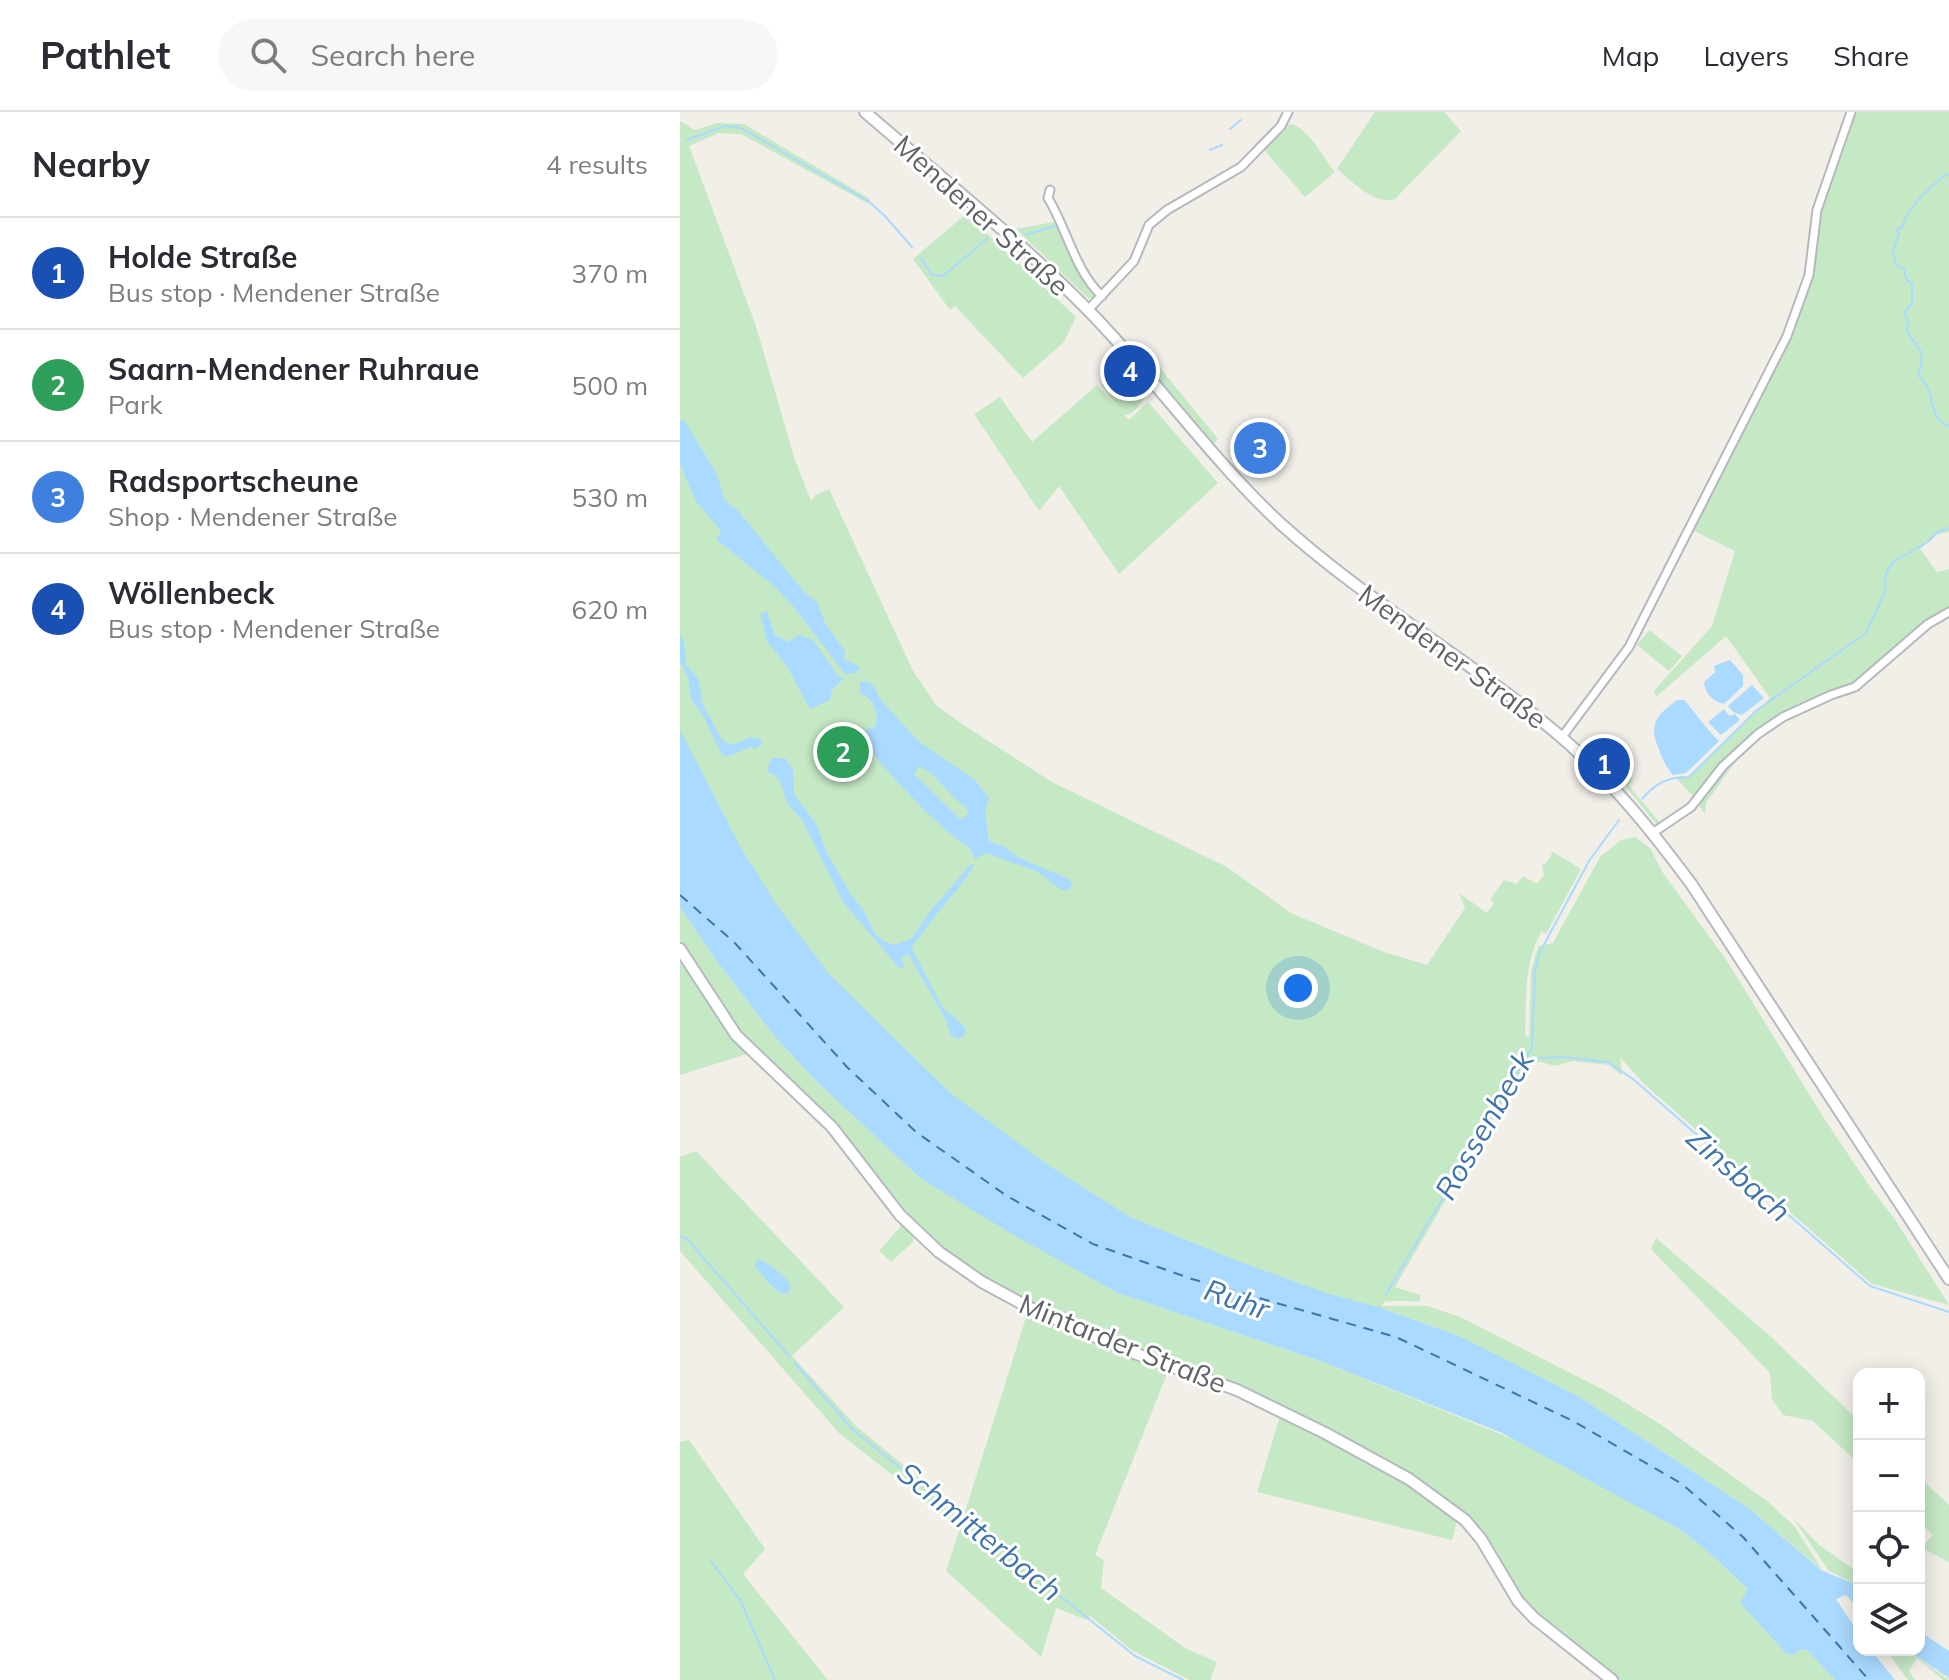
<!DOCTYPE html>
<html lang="en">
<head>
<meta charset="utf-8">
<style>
  :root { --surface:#fff; --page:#f7f7f7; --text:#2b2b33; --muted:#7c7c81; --line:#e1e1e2; --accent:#111827 }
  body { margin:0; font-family:Mulish,sans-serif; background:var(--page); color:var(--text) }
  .controls { position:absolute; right:24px; bottom:24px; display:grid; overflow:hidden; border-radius:16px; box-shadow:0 4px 20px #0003 }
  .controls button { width:72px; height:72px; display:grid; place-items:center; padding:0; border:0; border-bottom:2px solid var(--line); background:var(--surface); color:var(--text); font:40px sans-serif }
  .you { position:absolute; left:618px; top:876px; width:28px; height:28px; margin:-20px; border:6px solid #fff; border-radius:50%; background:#1a73e8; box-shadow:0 0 0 12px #1a73e833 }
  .badge { display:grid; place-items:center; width:52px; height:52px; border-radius:50%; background:var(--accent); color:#fff; font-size:26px; font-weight:700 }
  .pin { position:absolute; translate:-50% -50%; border:4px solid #fff; box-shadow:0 2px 8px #0006 }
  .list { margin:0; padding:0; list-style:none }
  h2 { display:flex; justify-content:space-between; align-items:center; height:104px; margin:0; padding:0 32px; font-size:34px }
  h2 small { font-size:26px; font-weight:400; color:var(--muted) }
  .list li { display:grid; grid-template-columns:52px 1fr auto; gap:24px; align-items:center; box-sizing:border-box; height:112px; padding:0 32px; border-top:2px solid var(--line) }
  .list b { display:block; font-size:30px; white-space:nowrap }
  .list p { margin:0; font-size:26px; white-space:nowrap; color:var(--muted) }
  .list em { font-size:26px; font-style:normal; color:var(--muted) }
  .icon { flex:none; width:44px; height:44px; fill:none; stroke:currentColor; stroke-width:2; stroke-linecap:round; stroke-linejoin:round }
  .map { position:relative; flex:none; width:1269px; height:1568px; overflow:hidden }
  header { display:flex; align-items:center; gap:48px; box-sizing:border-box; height:112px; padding:0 40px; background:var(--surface); border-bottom:2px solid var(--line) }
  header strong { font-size:38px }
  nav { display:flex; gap:44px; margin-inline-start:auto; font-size:28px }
  .search { width:560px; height:72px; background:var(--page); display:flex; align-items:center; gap:20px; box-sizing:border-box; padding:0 28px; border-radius:44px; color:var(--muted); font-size:30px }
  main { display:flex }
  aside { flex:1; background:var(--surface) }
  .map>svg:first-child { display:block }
  .green { fill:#c5e8c5 }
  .water { fill:#aadaff; fill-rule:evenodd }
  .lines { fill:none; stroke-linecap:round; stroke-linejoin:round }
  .stream { stroke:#aadaff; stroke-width:2 }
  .ferry { stroke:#4174aa; stroke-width:2; stroke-dasharray:10 8; stroke-linecap:butt }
  .minor-casing { stroke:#b5b8bc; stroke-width:11 }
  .secondary-casing { stroke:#b6babf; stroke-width:14 }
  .minor { stroke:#fff; stroke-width:7 }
  .secondary { stroke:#fff; stroke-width:10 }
  .labels { text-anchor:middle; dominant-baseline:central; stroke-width:6; stroke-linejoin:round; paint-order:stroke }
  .street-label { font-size:28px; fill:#5f6368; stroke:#fff }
  .water-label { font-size:30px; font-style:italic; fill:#4174aa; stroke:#fff }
</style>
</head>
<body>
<header>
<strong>Pathlet</strong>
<div class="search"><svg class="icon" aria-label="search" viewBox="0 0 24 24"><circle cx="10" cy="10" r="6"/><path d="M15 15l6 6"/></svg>Search here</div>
<nav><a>Map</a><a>Layers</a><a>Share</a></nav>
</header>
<main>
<aside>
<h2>Nearby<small>4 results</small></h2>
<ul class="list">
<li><span class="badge" style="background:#1a4fb4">1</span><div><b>Holde Straße</b><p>Bus stop · Mendener Straße</p></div><em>370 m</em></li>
<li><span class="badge" style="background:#2e9e5b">2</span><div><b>Saarn-Mendener Ruhraue</b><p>Park</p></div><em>500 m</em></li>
<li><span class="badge" style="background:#3f7fe0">3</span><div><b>Radsportscheune</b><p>Shop · Mendener Straße</p></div><em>530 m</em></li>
<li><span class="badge" style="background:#1a4fb4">4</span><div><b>Wöllenbeck</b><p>Bus stop · Mendener Straße</p></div><em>620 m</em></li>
</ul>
</aside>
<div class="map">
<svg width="1269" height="1568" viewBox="0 0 1269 1568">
  <rect width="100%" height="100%" fill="#f1efe8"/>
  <path class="green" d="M695 0H764L781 19 715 87C696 94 671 69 657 57Z
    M1173 0H1269V420L1258 422 1240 437 1257 460 1269 457V497L1254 504 1187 565 1175 573 1108 600 1062 640 1026 691 1025 703 1015 686 995 665H1009L1090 586 1046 524 976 585 974 579 1032 514 1055 439 1012 418 1115 215 1130 174 1139 99Z
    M0 9 15 18 37 11 64 12 190 87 187 91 61 22 39 21 9 34 76 214 114 345 131 389 136 383 149 377 233 559 256 593 279 610 372 670 547 755 611 801 704 840 747 853 785 796 779 781 807 801 814 791 810 787 824 768 837 772 843 764 857 772 864 763 862 753 866 751 873 740 901 757 866 822 862 819C843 850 847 888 845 923L849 926 851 860 858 834 873 831 920 745 941 728 955 725 970 736 983 761 1047 849 1145 1008 1190 1075 1214 1106 1269 1193 1192 1172 964 972 940 945 942 964 929 953 893 949 875 954 861 950H846L715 1175 740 1183V1189C728 1190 716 1188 704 1190L702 1194H748L780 1205 926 1279 980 1312 1087 1389 1115 1415 1142 1458 1071 1398 898 1284 779 1224 701 1196 682 1227 235 1006 0 708Z
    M610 12C628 14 643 46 655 60L625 85 584 38Z
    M286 102 396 205 383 231 343 266 275 194 270 198 233 147Z
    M379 109 404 167 415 184 409 187 336 117Z
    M477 252 538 327 534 332 528 329 469 260Z
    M438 256 464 285C461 294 452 303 444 303L449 308 468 290 538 371 439 462 379 374 359 399 294 302 320 285 352 330 417 273 439 297 421 272Z
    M969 518 1002 544 989 559 957 533Z
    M909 635 953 667 949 674 981 712H976L928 652Z
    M0 795 38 851 96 926 137 970 240 1066 438 1181 643 1250 845 1332 999 1417 1024 1436 1068 1477 1121 1537 1127 1538 1155 1568H936L849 1496 805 1426 789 1408 631 1311 424 1227 347 1190 279 1152 243 1122 59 919 0 833Z
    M0 841 39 904 67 942 0 963Z
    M16 1039 164 1195 112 1244 176 1314 284 1403 347 1202 434 1242 489 1257 415 1443 424 1448 421 1476 505 1536 537 1550 530 1568H510L453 1539 410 1504 407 1508 376 1496 361 1545 266 1459 280 1416 159 1321 0 1139V1045Z
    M222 1113 234 1126 233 1130 211 1150 199 1139Z
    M976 1126 1090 1224 1179 1309V1352L1133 1309 1103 1303 1092 1287 1090 1261 971 1137Z
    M600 1304 711 1360 777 1408 772 1428 577 1380Z
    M9 1328 85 1437 63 1462 148 1568H0V1330Z
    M1239 1365 1269 1393V1450L1241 1436 1253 1423 1239 1409Z
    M1113 1406 1138 1432 1179 1461V1474L1149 1459Z
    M1206 1538H1227L1269 1568H1263L1237 1546 1229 1559 1235 1568H1228Z"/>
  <path class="water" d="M0 308H4L37 362 44 387 59 400 124 480 137 490 145 511 165 539 164 547 180 555 177 561 165 562 112 493 94 474 37 428 41 419 15 388 0 352Z
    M87 499 94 522 108 530 119 523 133 528 158 564 164 566 152 578 150 588 130 597 108 556 87 529 80 502Z
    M0 523 4 529 6 553 18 566 23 593 41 626 46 631 54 632 71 625 80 627 82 632 75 637 71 635 49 644 42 643 24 605 11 587 8 565 0 550Z
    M1050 548 1063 563V574L1044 592C1033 589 1025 582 1024 570L1035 560 1034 554Z
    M188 569 195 575 199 586 239 630 294 667 309 686 305 698 309 729 325 735 339 746 389 767 392 772 389 778H381L358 760 306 741 295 747 290 737C257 714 229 682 203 654 196 647 191 636 184 629L185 618 195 615C200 601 194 587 180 581V570ZM239 654C259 663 269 685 287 696L288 701 281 708 234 662Z
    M1072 573 1084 586 1062 603 1053 600 1048 594Z
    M997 588H1004C1017 602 1025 616 1039 629L1006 661 993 663C986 655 982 646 978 635 968 610 978 603 997 588Z
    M1044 597 1049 604 1055 602 1060 608 1041 623 1028 610Z
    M0 618 61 736 96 792 149 862 270 981 368 1053 450 1105 555 1148 649 1182 701 1196 779 1224 898 1284 1071 1398 1141 1458 1179 1474V1497L1166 1483 1156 1487 1179 1522V1538H1191L1215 1568H1155L1127 1538 1121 1537 1113 1543 1106 1541 1060 1491 1068 1477 1024 1436 999 1417 822 1321 643 1250 438 1181 332 1122 240 1066 137 970 96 926 38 851 0 795Z
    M91 646H105L113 658 114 682 136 712 147 741 171 783 184 799 194 820 203 829 214 833 231 827 251 798 291 752 294 753C284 771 271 784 259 799 249 811 241 824 231 835L263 896 283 913 286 920 284 924 278 927 271 924 266 908 229 843 221 844 224 855 220 857 163 790 122 708 107 691 101 671 95 663 87 660Z
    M78 1147C92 1153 101 1161 111 1173L108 1181 102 1182C91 1175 83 1164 75 1154Z
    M1239 1519 1269 1539V1566L1227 1538H1239Z"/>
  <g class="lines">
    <path class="stream" d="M550 17 561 8
      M7 28 45 14 61 16 188 89 204 103 232 135
      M530 38 542 33
      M1269 64 1266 62C1249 77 1229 93 1222 115L1216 118 1219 122 1213 139 1216 153 1224 157 1226 167 1232 172V192L1224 201 1228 208 1227 220C1239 239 1247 237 1238 263 1241 266 1244 270 1247 274 1254 288 1250 307 1269 314
      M345 123 376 114
      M241 146 252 163 263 164 308 126
      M962 687C975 671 988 665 1009 665L1077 598 1186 521 1205 480 1206 461 1213 450 1249 429 1257 420 1269 416
      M846 947 884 945 928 950 953 967 1190 1174 1269 1200
      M0 1124 7 1127 110 1245
      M706 1182 852 936 855 858 860 840 909 749 939 708
      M114 1250 172 1317 455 1544 503 1568
      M31 1449 60 1488 95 1568"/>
    <path class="ferry" d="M0 783 54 830 167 955 236 1020 327 1084 413 1132 512 1167 716 1225 893 1309 1002 1372 1063 1425 1189 1568"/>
    <g class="minor-casing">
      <path id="minor" d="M370 78 368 86C387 117 395 159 422 184
        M408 198 454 149 469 113 487 98 561 55 601 14 608 0
        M882 625 949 535 1107 224 1129 163 1137 98 1171 0
        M974 720 1011 695 1043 654 1078 622 1103 605 1151 583 1175 575 1248 512 1269 500"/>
    </g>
    <g class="secondary-casing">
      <path id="secondary" d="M185 0C260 65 338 127 407 197 475 266 530 346 601 412 688 491 791 548 880 624 931 668 972 719 1012 773L1269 1167
        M0 837 56 923 152 1015 220 1103 259 1140 302 1170 348 1195 443 1237 557 1278 645 1321 729 1367 785 1408 801 1427 838 1489 854 1506 932 1568"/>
    </g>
    <use href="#minor" class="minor"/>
    <use href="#secondary" class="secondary"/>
  </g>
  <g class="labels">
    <g class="street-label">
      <text transform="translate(302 103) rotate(42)">Mendener Straße</text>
      <text transform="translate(773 544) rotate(36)">Mendener Straße</text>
      <text transform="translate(443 1231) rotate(22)">Mintarder Straße</text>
    </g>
    <g class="water-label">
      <text transform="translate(804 1013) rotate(-60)">Rossenbeck</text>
      <text transform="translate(1059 1062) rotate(41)">Zinsbach</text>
      <text transform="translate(557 1187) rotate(19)">Ruhr</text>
      <text transform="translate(300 1419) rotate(39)">Schmitterbach</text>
    </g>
  </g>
</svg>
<div class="controls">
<button>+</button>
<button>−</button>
<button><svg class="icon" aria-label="locate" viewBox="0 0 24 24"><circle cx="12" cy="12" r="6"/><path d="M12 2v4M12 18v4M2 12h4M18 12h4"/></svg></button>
<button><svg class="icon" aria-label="layers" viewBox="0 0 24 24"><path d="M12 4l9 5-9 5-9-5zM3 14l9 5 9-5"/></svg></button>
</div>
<div class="you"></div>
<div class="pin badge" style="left:924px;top:652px;background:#1a4fb4">1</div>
<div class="pin badge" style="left:163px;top:640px;background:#2e9e5b">2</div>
<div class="pin badge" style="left:580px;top:336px;background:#3f7fe0">3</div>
<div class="pin badge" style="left:450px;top:259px;background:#1a4fb4">4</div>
</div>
</main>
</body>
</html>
